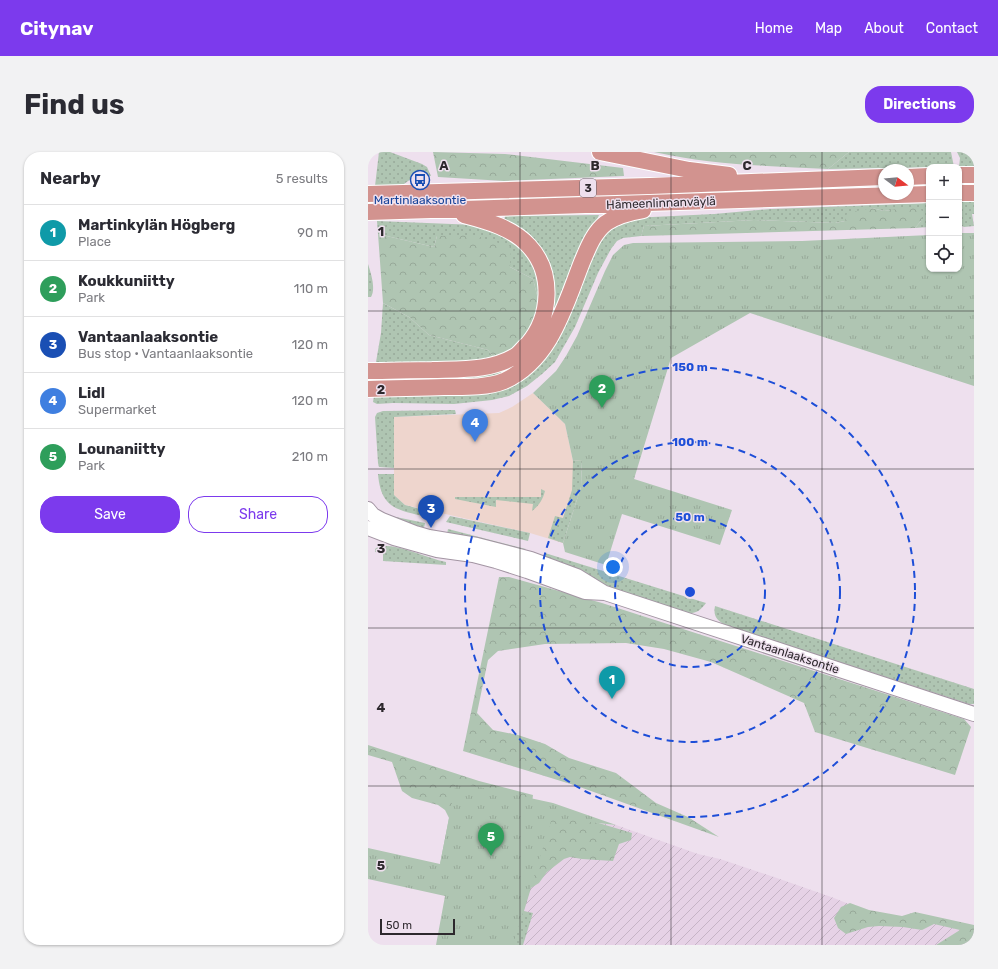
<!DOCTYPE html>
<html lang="en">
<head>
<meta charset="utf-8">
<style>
  :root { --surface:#fff; --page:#f2f2f3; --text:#2b2b33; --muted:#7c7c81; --line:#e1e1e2; --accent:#7c3aed }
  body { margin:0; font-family:Rubik,sans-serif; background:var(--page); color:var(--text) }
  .controls { position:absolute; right:12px; top:12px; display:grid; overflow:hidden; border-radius:8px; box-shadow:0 1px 3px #0004 }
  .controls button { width:36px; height:36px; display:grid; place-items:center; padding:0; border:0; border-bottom:1px solid var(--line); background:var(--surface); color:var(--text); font:20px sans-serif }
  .compass { position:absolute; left:510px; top:12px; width:36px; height:36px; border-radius:50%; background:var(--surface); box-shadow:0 1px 3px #0004; rotate:106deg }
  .scale { position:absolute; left:12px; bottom:10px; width:75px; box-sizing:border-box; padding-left:4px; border:2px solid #2d282d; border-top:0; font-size:11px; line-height:14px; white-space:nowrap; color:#2d282d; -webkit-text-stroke:3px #eee0ee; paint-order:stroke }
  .you { position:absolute; left:245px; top:415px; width:14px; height:14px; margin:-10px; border:3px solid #fff; border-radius:50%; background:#1a73e8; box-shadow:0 0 0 6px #1a73e833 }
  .badge { display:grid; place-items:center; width:26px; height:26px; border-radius:50%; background:var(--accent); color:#fff; font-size:13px; font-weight:700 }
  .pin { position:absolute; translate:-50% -33px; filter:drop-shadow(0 1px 2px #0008) }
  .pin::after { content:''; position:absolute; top:21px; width:14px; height:12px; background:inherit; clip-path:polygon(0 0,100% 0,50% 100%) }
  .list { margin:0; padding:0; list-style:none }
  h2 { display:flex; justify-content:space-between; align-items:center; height:52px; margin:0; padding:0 16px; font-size:17px }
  h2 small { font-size:13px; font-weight:400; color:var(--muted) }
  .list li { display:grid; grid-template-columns:26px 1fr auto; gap:12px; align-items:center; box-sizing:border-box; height:56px; padding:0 16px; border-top:1px solid var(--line) }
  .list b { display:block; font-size:15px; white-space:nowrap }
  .list p { margin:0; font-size:13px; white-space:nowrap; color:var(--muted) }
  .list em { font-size:13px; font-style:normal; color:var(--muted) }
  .actions { display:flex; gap:8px; padding:12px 16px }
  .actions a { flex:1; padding:9px 0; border:1px solid var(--accent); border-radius:16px; text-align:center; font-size:14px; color:var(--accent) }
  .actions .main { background:var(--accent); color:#fff }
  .icon { flex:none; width:22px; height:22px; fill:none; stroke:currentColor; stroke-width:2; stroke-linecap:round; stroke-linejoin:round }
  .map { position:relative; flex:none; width:606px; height:793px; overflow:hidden; border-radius:16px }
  header { display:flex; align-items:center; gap:24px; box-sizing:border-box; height:56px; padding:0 20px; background:var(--accent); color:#fff }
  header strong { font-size:19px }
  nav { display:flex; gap:22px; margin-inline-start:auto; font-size:14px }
  .intro { display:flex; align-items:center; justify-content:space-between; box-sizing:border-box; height:96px; padding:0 24px }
  h1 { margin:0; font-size:28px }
  .button { padding:10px 18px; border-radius:16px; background:var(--accent); color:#fff; font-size:14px; font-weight:700 }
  main { display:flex; gap:24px; padding:0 24px }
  aside { flex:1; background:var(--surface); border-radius:16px; box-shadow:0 1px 3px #0004 }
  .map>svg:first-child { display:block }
  .commercial { fill:#eed5cd }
  .industrial { fill:url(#industrial-furrows) }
  .grass { fill:url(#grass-dots) }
  .forest { fill:url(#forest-crowns) }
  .park { fill:url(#park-tufts) }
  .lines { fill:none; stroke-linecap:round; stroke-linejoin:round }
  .secondary-casing { stroke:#a395a3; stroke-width:16 }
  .trunk-casing { stroke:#fff; stroke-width:18 }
  .secondary { stroke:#fff; stroke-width:14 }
  .trunk { stroke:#d2938f; stroke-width:16 }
  .grid { fill:none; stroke:#2d282d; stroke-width:1; stroke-opacity:0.55 }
  .ring { fill:none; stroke:#1d4ed8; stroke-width:2; stroke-dasharray:7 5 }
  .labels { text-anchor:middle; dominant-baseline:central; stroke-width:3; stroke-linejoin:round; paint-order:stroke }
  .shield { fill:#eee0ee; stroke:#675f67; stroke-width:1 }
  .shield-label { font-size:11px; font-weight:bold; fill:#2d282d }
  .transit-label { font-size:12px; fill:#164399; stroke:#eee0ee }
  .street-label { font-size:12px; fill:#2d282d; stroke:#eee0ee }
  .grid-label { font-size:13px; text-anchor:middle; font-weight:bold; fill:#2d282d; stroke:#eee0ee; stroke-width:3; stroke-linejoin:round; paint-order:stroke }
  .centre { fill:#1d4ed8; stroke:#eee0ee; stroke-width:2 }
  .ring-label { font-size:12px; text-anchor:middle; font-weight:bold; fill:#1d4ed8; stroke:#eee0ee; stroke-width:3; stroke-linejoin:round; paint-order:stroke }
</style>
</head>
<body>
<header>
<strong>Citynav</strong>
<nav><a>Home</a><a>Map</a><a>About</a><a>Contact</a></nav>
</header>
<div class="intro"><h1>Find us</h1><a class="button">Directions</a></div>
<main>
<aside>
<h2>Nearby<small>5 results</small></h2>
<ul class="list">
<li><span class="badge" style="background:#0f9aa8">1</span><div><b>Martinkylän Högberg</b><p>Place</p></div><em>90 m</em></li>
<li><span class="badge" style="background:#2e9e5b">2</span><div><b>Koukkuniitty</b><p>Park</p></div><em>110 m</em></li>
<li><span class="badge" style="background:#1a4fb4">3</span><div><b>Vantaanlaaksontie</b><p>Bus stop · Vantaanlaaksontie</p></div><em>120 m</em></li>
<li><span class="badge" style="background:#3f7fe0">4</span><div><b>Lidl</b><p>Supermarket</p></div><em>120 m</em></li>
<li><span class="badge" style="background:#2e9e5b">5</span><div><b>Lounaniitty</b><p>Park</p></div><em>210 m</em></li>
</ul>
<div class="actions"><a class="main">Save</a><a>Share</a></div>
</aside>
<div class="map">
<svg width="606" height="793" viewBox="0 0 606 793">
  <defs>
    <pattern id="industrial-furrows" width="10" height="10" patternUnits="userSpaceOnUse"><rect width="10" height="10" fill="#e6d2e6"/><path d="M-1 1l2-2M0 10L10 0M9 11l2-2" fill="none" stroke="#c6b4c6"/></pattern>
    <pattern id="grass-dots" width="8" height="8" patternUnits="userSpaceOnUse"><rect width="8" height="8" fill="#afc5b2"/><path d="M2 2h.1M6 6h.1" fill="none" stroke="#97a999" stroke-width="1.8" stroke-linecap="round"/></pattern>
    <pattern id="forest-crowns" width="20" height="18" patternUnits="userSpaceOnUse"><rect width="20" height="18" fill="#afc5b2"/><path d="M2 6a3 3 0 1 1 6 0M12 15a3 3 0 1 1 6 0" fill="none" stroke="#97a999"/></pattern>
    <pattern id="park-tufts" width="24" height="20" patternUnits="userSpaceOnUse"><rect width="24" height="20" fill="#afc5b2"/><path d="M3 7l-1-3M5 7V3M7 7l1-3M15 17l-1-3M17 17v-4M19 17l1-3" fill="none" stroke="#97a999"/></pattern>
  </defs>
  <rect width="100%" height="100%" fill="#eee0ee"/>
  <path class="commercial" d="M165 241 197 272 205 309 214 308 195 391 162 381 37 353 26 343V265L131 261 144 255Z"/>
  <path class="industrial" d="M184 666 248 673 330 702 352 707 406 725 466 746 503 761 527 767 551 762 606 777V793H145Z"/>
  <path class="grass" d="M11 0H22L54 12 59 15 63 24H47L36 32 26 34H7Z
    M481 0H583L586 15 460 17Z
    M589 0H606V14L591 15 592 6Z
    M592 49H606V62H604L606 74 596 75 592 73Z
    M561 51V75L547 76 553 69 524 58 516 59 504 56 477 69 467 71 386 68 276 74 273 84 255 86 249 89 243 97 230 121 207 175 187 210 174 222 159 234 141 244 124 248 86 252 25 251 9 252 5 250 6 244 150 227 240 78 264 66 346 62 403 57Z
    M231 63 189 159 168 200 137 222 114 228 7 231V226L115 220 184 143 136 69 137 64Z
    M9 69 109 73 148 90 160 102 168 119 173 136 172 155 165 127 142 115 69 84 66 95 10 82Z
    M0 112C3 121 8 137 3 145H0Z
    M15 151 41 165 61 183 120 198 127 207 112 210 27 211 8 210 13 181Z
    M87 258 88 262 26 265V316L11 315 10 311 7 265 9 261 15 259Z
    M214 308 213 335 195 391 180 386 187 364 195 366 204 338 205 309Z
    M10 322H26V343L37 353 67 361 63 366C32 358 13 359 10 322Z
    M173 337 177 339C175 347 171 354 164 359L165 352 128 348V355L87 347V345H173Z
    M23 364 57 371 56 376 36 374Z
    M82 364 162 381 160 389 78 370Z
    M80 377 158 397 154 399 79 382Z
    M11 394C33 392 57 406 78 410V413L15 409V401L7 400V397Z
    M177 401 338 451C332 459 328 462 318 461L256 441 182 410 177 406Z
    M347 454 606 537V552H601L357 473C349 468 345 464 347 454Z
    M155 735 163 736 156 759 165 761 155 793H133Z"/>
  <path class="forest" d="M65 0 137 2 255 16 256 24 136 29 70 25Z
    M286 0H481L460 17C402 14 343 13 286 0Z
    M543 55 555 59 553 69 547 76 273 84 276 74 386 68 467 71 477 69 479 61 504 56 516 59Z
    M10 82 66 95 69 84 106 83 143 95 142 115 165 127 172 155 166 173 142 200 127 207 120 198 61 183 41 165 15 151Z
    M131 425H141L234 451 596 567 603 575 587 623 447 580 436 551 343 510 296 497 258 491 177 492 130 499 120 508 109 561 125 578 150 583 177 592 201 606 248 621 288 651 320 665 351 685 209 634 95 599Z
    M0 593 111 629 165 643 164 651 72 712 81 666 77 658 70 653 44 646 34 639 24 610 0 603Z
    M204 663 264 681 263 688 251 692 245 709 214 707 202 705 196 707 179 720 171 731 163 736 155 735 138 670Z
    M482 751 501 758 534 764 547 760 606 773V793H568L592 778 566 772 554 778 535 775 511 774 500 775 478 782 470 776 466 766 473 755Z"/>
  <path class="park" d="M591 81H606V234L382 161 303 206 266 327 364 358 352 393 254 362 238 413 197 400 195 391 213 335 214 308 205 309 197 272 165 241 188 219 198 204 209 184 237 119 245 103 256 93 265 91 434 89 561 83V117H591Z
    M88 630 185 651 248 673 184 666 145 793H68L77 744 0 727V696L72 712Z"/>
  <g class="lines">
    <g class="secondary-casing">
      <path id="secondary" d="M0 357 5 363 14 368 47 381 61 385 109 393 163 407 209 424 235 440
        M0 376 26 386 69 398 105 403 128 409 159 419 217 440 237 441 606 562"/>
    </g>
    <g class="trunk-casing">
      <path id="trunk" d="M232 0 321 18 361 23
        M591 23H606
        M540 25 561 24
        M591 41H606
        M0 42 282 34 516 25
        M0 60 561 42
        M0 219C21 219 43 218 64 218 93 217 124 219 149 203 153 200 156 195 160 192 183 165 186 121 161 94 145 76 119 69 96 63
        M0 237C25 236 51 236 76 235 95 235 119 236 136 229 183 208 197 153 214 110 220 96 226 80 238 71 248 64 263 60 275 58"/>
    </g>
    <use href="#secondary" class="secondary"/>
    <use href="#trunk" class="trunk"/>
  </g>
  <path class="grid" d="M152 0V793M303 0V793M454 0V793M0 159H606M0 317H606M0 476H606M0 634H606"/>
  <g class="ring">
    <circle cx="322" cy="440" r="75"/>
    <circle cx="322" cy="440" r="150"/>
    <circle cx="322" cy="440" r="225"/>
  </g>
  <defs>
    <g id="bus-ring" transform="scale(1)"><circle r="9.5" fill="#eee0ee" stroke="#1a4fb4" stroke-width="1.5"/><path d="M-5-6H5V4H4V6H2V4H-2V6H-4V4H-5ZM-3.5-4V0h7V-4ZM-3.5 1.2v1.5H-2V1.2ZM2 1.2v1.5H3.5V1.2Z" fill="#1a4fb4"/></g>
  </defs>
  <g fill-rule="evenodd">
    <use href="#bus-ring" x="52" y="28"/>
  </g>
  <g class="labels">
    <rect class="shield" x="212" y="27" width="16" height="18" rx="3"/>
    <g class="shield-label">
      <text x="220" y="36">3</text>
    </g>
    <g class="transit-label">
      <text x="52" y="48">Martinlaaksontie</text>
    </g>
    <g class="street-label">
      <text transform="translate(293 51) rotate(-2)">Hämeenlinnanväylä</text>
      <text transform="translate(422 502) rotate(18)">Vantaanlaaksontie</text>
    </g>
  </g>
  <g class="grid-label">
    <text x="76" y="18">A</text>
    <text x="227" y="18">B</text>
    <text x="379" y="18">C</text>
    <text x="13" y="84">1</text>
    <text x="13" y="242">2</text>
    <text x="13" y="401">3</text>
    <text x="13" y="560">4</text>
    <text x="13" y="718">5</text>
  </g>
  <circle cx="322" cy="440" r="6" class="centre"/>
  <g class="ring-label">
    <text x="322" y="219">150 m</text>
    <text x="322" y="294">100 m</text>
    <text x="322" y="369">50 m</text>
  </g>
</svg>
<div class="controls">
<button>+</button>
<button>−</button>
<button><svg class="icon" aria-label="locate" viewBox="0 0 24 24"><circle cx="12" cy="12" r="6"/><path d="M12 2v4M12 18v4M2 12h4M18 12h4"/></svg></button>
</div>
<svg class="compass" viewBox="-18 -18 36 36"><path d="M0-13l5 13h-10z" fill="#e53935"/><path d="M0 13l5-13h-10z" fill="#7c7c81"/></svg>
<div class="scale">50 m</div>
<div class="you"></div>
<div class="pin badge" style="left:244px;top:547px;background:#0f9aa8">1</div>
<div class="pin badge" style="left:234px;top:256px;background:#2e9e5b">2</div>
<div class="pin badge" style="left:63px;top:376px;background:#1a4fb4">3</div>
<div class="pin badge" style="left:107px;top:290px;background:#3f7fe0">4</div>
<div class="pin badge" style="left:123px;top:704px;background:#2e9e5b">5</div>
</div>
</main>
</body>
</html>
